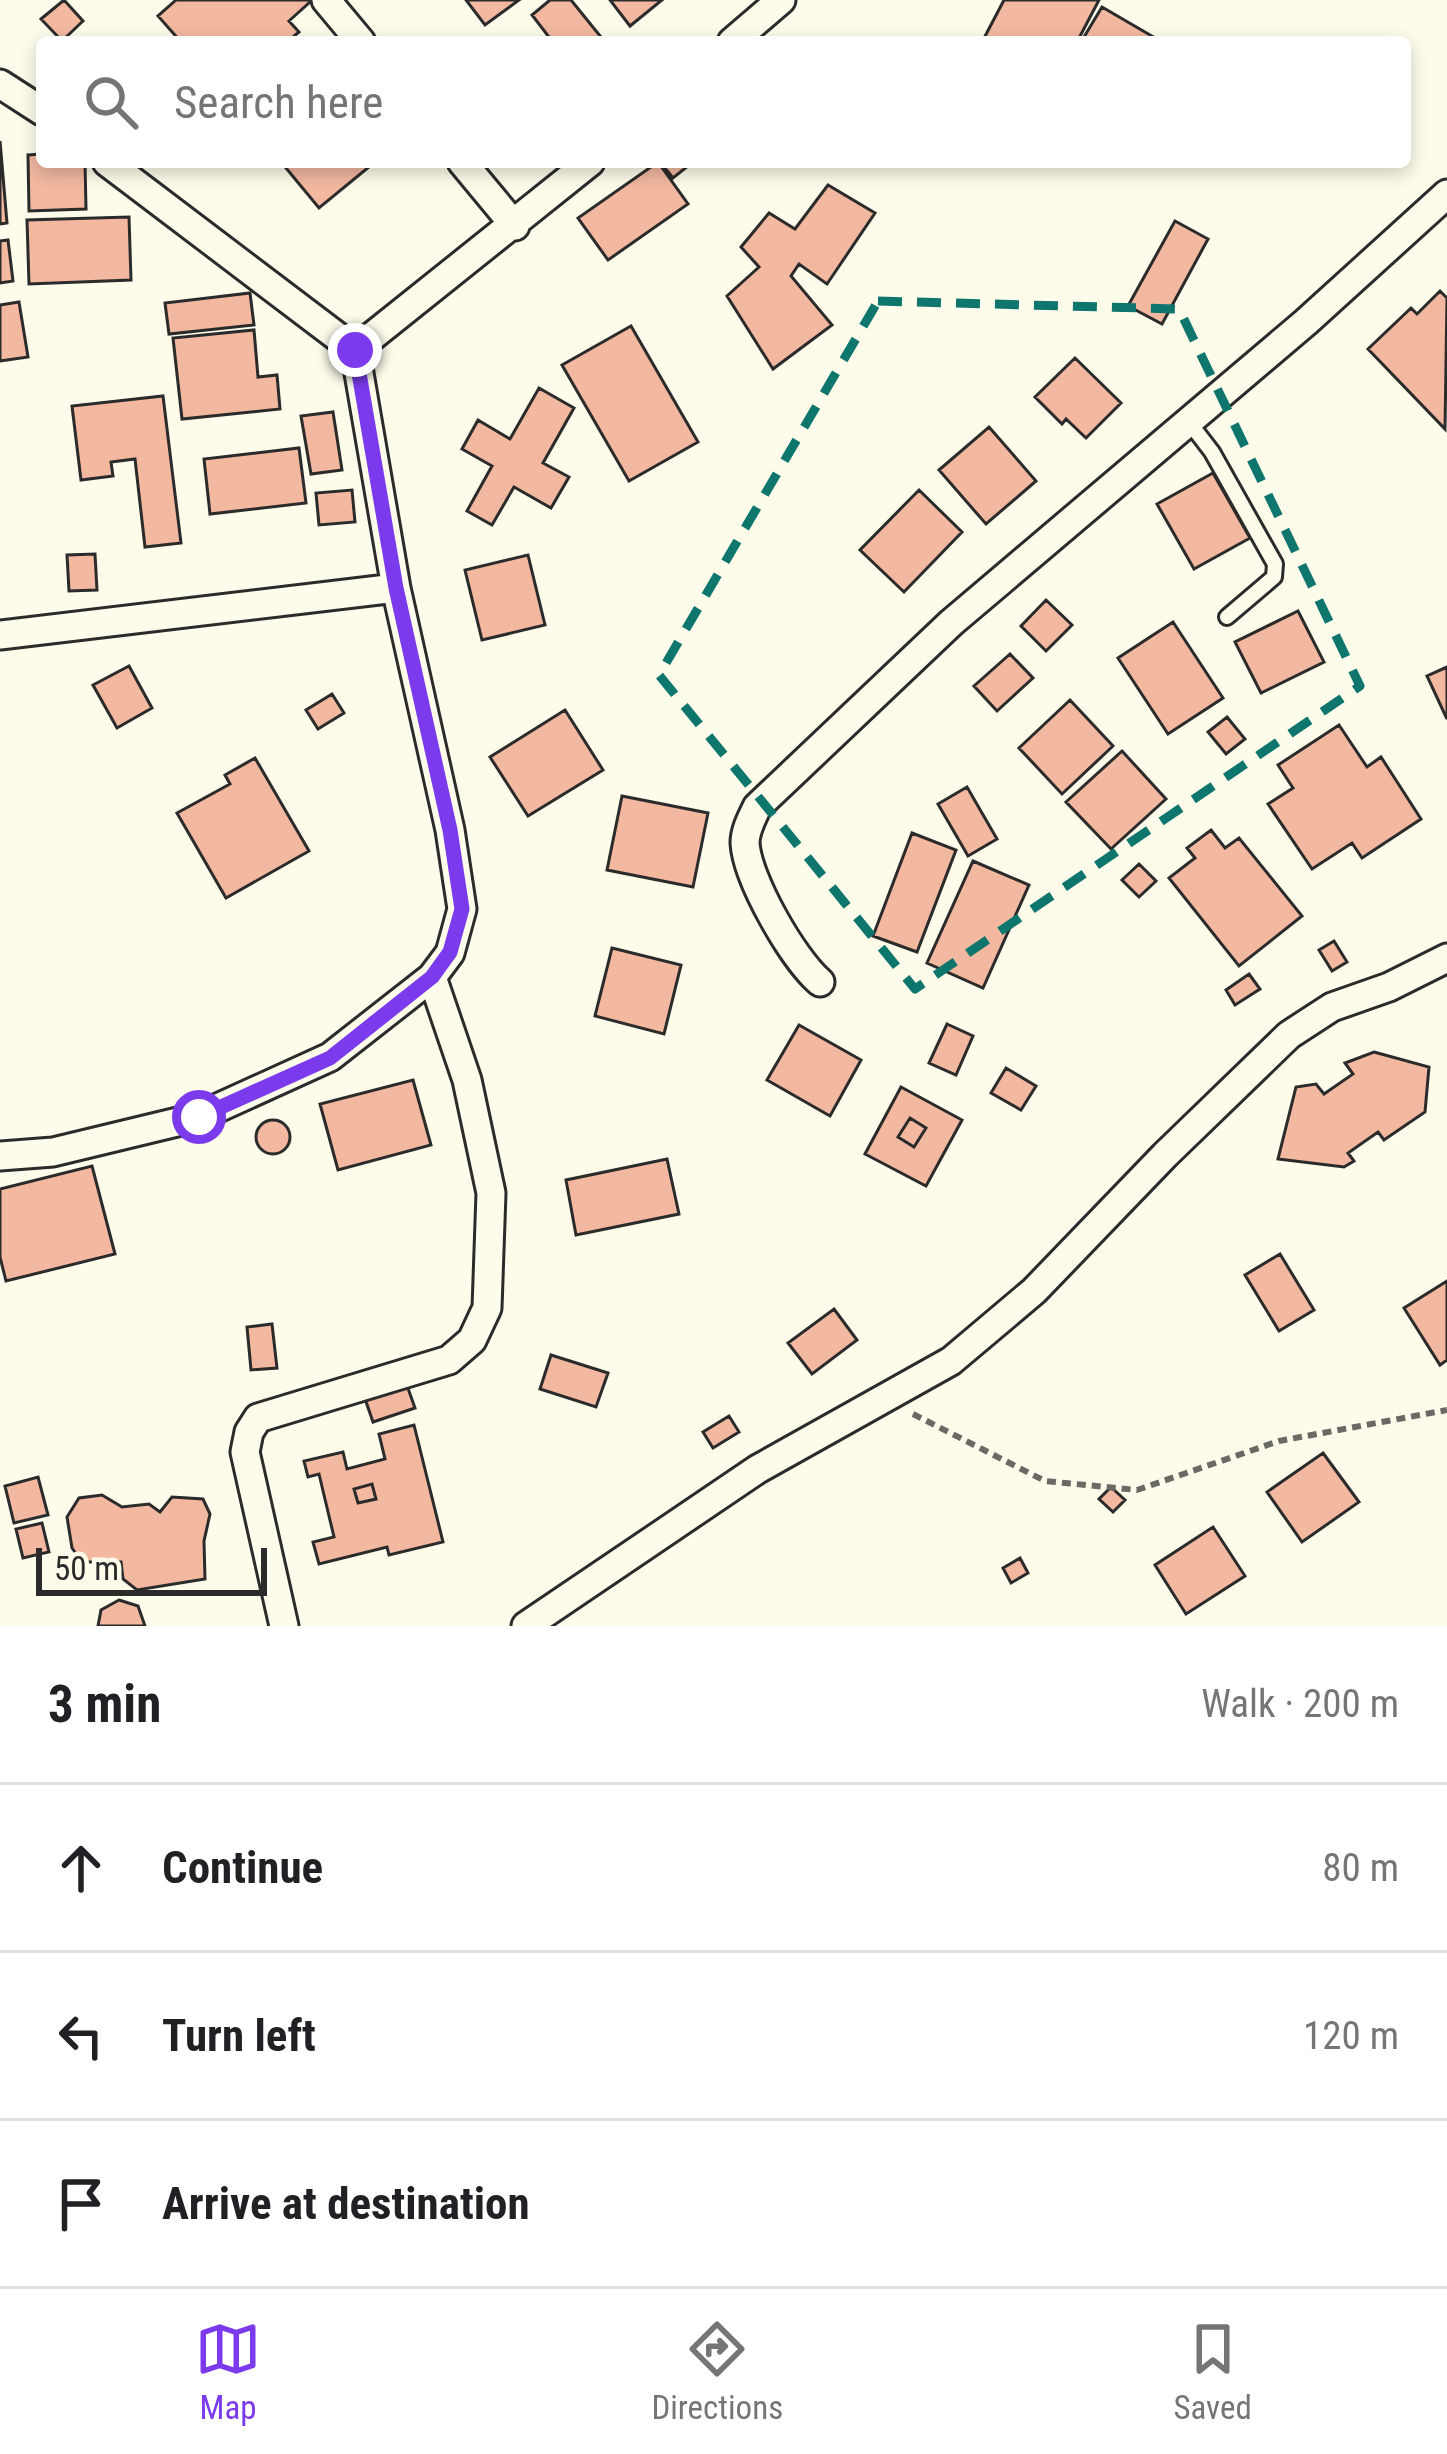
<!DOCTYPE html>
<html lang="en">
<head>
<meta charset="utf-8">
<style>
  :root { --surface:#fff; --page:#f2f2f2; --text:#202124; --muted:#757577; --line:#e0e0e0; --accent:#7c3aed }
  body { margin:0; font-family:"Roboto Condensed",sans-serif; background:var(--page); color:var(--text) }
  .scale { position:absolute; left:36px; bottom:30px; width:231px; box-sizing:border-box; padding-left:12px; border:6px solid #2b2b2b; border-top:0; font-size:33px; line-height:42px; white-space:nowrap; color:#2b2b2b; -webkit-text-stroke:9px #fdfbea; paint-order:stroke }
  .stop { position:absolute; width:36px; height:36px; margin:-27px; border:9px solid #7c3aed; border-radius:50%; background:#fff }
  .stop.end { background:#7c3aed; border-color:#fff; box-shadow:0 3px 12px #0008 }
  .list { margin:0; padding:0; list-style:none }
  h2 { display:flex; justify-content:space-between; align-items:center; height:156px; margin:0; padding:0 48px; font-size:51px }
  h2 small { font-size:39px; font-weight:400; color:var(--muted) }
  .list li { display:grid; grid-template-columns:78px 1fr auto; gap:36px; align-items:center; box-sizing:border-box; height:168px; padding:0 48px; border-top:3px solid var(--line) }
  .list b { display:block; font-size:45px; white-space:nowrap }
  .list em { font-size:39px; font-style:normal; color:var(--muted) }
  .icon { flex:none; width:66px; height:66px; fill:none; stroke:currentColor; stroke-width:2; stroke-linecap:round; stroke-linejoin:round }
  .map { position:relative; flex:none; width:1447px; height:1626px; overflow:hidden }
  .search { position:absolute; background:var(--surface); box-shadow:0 6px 18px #0003; left:36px; right:36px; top:36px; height:132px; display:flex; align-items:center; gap:30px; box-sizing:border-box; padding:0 42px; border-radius:12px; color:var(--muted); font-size:45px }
  .sheet { height:660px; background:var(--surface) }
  nav { display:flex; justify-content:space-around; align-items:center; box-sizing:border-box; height:168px; border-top:3px solid var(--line); background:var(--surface); font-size:33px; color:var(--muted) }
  nav a { display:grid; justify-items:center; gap:6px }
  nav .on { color:var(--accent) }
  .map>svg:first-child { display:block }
  .building { fill:#f2b8a0; stroke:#2b2b2b; stroke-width:3; fill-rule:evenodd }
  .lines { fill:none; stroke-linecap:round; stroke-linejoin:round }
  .lane-casing { stroke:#2b2b2b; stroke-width:20 }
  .street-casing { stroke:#2b2b2b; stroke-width:33 }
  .path { stroke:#6a6964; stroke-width:6; stroke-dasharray:9 6; stroke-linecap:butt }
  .lane { stroke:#fdfbea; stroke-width:14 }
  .street { stroke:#fdfbea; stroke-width:27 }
  .route { stroke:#7c3aed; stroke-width:15 }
  .marked { fill:none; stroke:#0f766e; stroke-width:9; stroke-dasharray:24 15; stroke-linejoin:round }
</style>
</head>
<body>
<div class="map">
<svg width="1447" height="1626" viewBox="0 0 1447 1626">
  <rect width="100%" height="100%" fill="#fdfbea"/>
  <path class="building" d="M64 0 83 21 62 41 41 19Z
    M176 0H308L310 2 289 21 299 32 287 42H181L158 16Z
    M466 0H519L485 25Z
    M550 0H571L605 42H543L549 37 532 15Z
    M610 0H662L630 26Z
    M1004 0H1099L1077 42H982Z
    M1102 7 1162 42H1081Z
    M0 141 7 223 0 224Z
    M42 154V162H85L86 209 29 211 28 155Z
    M281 162H375L319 208Z
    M658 162 688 204 608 260 578 218Z
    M660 162H693L673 178Z
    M828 185 875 213 827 284 799 264 791 276 832 325 773 369 727 296 759 267 741 247 769 213 795 229Z
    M129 217 131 280 29 284 27 220Z
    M1175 221 1208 239 1162 324 1128 306Z
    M8 240 13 281 0 283V241Z
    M1440 291 1447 298 1445 429 1368 349 1411 308 1417 314Z
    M250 293 254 325 169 334 165 303Z
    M19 302 28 357 0 361V305Z
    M631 326 698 442 629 481 562 365Z
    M254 330 258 377 277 375 280 409 182 419 173 338Z
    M1075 358 1121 403 1086 438 1066 419 1062 424 1035 397Z
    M539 388 574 408 543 463 569 477 551 508 514 487 492 525 467 511 492 466 462 449 478 420 510 439Z
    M163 396 181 543 145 547 135 459 111 462 113 476 81 480 72 406Z
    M333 412 342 470 311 474 301 416Z
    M989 427 1036 481 986 524 939 470Z
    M299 448 306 503 210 514 204 459Z
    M1213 473 1250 538 1194 569 1157 504Z
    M352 490 355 522 319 525 316 493Z
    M919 490 962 532 904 592 860 550Z
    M95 554 97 590 69 591 67 555Z
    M528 555 545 625 482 640 465 570Z
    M1046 600 1072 625 1046 651 1021 626Z
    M1298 611 1324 662 1261 693 1235 642Z
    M1173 622 1223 698 1168 734 1118 658Z
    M1010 654 1033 678 997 711 974 686Z
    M129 666 152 708 117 728 93 685Z
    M1447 667V719L1427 676Z
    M332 694 344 713 318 729 306 710Z
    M1070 700 1113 746 1062 794 1019 748Z
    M565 710 603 770 528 816 490 757Z
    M1227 717 1245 739 1226 754 1208 732Z
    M1339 725 1367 767 1381 757 1421 819 1362 858 1352 843 1312 869 1268 804 1293 788 1278 765Z
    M1122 751 1166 799 1111 849 1066 802Z
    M255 758 309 851 226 898 177 813 230 784 225 775Z
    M967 787 997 839 968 856 938 804Z
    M622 796 708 813 693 887 607 870Z
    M1211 830 1225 848 1239 838 1302 916 1239 966 1169 878 1195 858 1187 848Z
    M912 833 956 850 917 952 873 936Z
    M973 861 1029 885 983 988 927 963Z
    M1139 864 1156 881 1139 897 1122 880Z
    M1334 941 1347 962 1332 971 1319 950Z
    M612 948 681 965 664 1034 595 1016Z
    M1249 974 1260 989 1235 1005 1226 990Z
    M947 1024 973 1036 956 1075 929 1063Z
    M799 1025 861 1060 830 1116 767 1080Z
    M1374 1052 1429 1067 1425 1112 1384 1140 1378 1132 1348 1153 1354 1161 1344 1167 1278 1159 1296 1087 1316 1084 1324 1094 1353 1074 1345 1063Z
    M1006 1068 1036 1086 1021 1110 991 1093Z
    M413 1080 431 1145 338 1170 320 1104Z
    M901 1087 962 1120 926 1186 865 1154ZM910 1118 926 1128 914 1147 898 1137Z
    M910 1118 926 1128 914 1147 898 1137Z
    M256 1137a17 17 0 1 1 34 0a17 17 0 1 1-34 0Z
    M667 1159 679 1214 576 1235 566 1180Z
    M92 1166 115 1254 6 1281 0 1257V1189Z
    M1280 1254 1314 1310 1279 1331 1245 1275Z
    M1447 1281V1360L1440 1365 1404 1308Z
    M834 1309 857 1340 812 1374 788 1343Z
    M272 1324 277 1368 251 1370 247 1327Z
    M551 1355 608 1373 596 1407 540 1389Z
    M404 1377 415 1408 373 1422 362 1390Z
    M729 1416 739 1432 713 1448 703 1432Z
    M414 1425 443 1542 389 1555 387 1547 319 1564 313 1542 334 1537 319 1474 308 1477 304 1461 343 1452 347 1469 385 1459 379 1434ZM372 1484 376 1499 358 1503 354 1489Z
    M1323 1453 1359 1502 1302 1542 1267 1492Z
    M38 1477 48 1515 14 1523 5 1486Z
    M372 1484 376 1499 358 1503 354 1489Z
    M1111 1487 1125 1500 1113 1512 1099 1499Z
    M102 1495 122 1507 149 1504 160 1512 172 1497 203 1499 210 1514 204 1541 205 1579 137 1590 123 1579 121 1562H82L72 1548 67 1517 79 1498Z
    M42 1523 49 1552 23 1558 16 1529Z
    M1213 1527 1245 1576 1186 1614 1155 1565Z
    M1020 1558 1028 1573 1011 1583 1003 1568Z
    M119 1600 138 1606 145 1626H98L101 1610Z"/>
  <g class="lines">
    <g class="lane-casing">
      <path id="lane" d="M1189 422 1212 452 1275 564 1274 577 1227 617"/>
    </g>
    <g class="street-casing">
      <path id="street" d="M326 0 361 42
        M732 42 781 0
        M0 84 42 111
        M462 162 515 226
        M355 350 590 162
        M0 635 396 588 355 350 107 162
        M820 982C793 959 747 879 745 843 745 830 752 818 757 807L951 623 1306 322 1447 194
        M0 1156 53 1152 198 1117 330 1057 432 977 450 953 462 909 450 830 396 588
        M284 1626 245 1452 249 1432 258 1418 449 1360 472 1340 487 1308 491 1193 467 1080 432 977
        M526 1626 758 1469 951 1361 1034 1291 1165 1155 1289 1035 1332 1007 1389 987 1447 958"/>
    </g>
    <path class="path" d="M913 1414 1045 1481 1137 1490 1279 1441 1447 1410"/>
    <use href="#lane" class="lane"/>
    <use href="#street" class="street"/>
  </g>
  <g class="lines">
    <path class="route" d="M199 1117 330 1058 432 977 450 952 462 909 450 830 396 588 355 350"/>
  </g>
  <path class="marked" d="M878 301 1179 309 1360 686 915 989 659 675Z"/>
</svg>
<div class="scale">50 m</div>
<div class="stop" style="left:199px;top:1117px"></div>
<div class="stop end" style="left:355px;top:350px"></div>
<div class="search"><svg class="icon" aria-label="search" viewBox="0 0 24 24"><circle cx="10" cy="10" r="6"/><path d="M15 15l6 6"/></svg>Search here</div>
</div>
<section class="sheet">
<h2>3 min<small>Walk · 200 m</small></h2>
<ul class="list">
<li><svg class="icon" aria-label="ahead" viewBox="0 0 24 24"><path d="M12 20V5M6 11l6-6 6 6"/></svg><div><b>Continue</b></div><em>80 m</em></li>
<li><svg class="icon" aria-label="left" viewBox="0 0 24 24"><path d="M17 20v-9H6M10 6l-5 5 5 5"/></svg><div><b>Turn left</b></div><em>120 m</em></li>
<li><svg class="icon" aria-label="arrive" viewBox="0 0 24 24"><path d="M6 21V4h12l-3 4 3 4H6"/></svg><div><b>Arrive at destination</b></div></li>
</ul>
</section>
<nav>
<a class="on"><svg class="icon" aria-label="map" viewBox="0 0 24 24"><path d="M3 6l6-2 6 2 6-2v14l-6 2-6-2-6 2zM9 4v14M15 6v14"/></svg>Map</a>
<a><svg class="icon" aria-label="directions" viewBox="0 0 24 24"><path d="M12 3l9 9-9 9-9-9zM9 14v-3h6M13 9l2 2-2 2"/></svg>Directions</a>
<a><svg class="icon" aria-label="saved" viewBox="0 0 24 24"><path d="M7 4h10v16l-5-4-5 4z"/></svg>Saved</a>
</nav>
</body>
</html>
